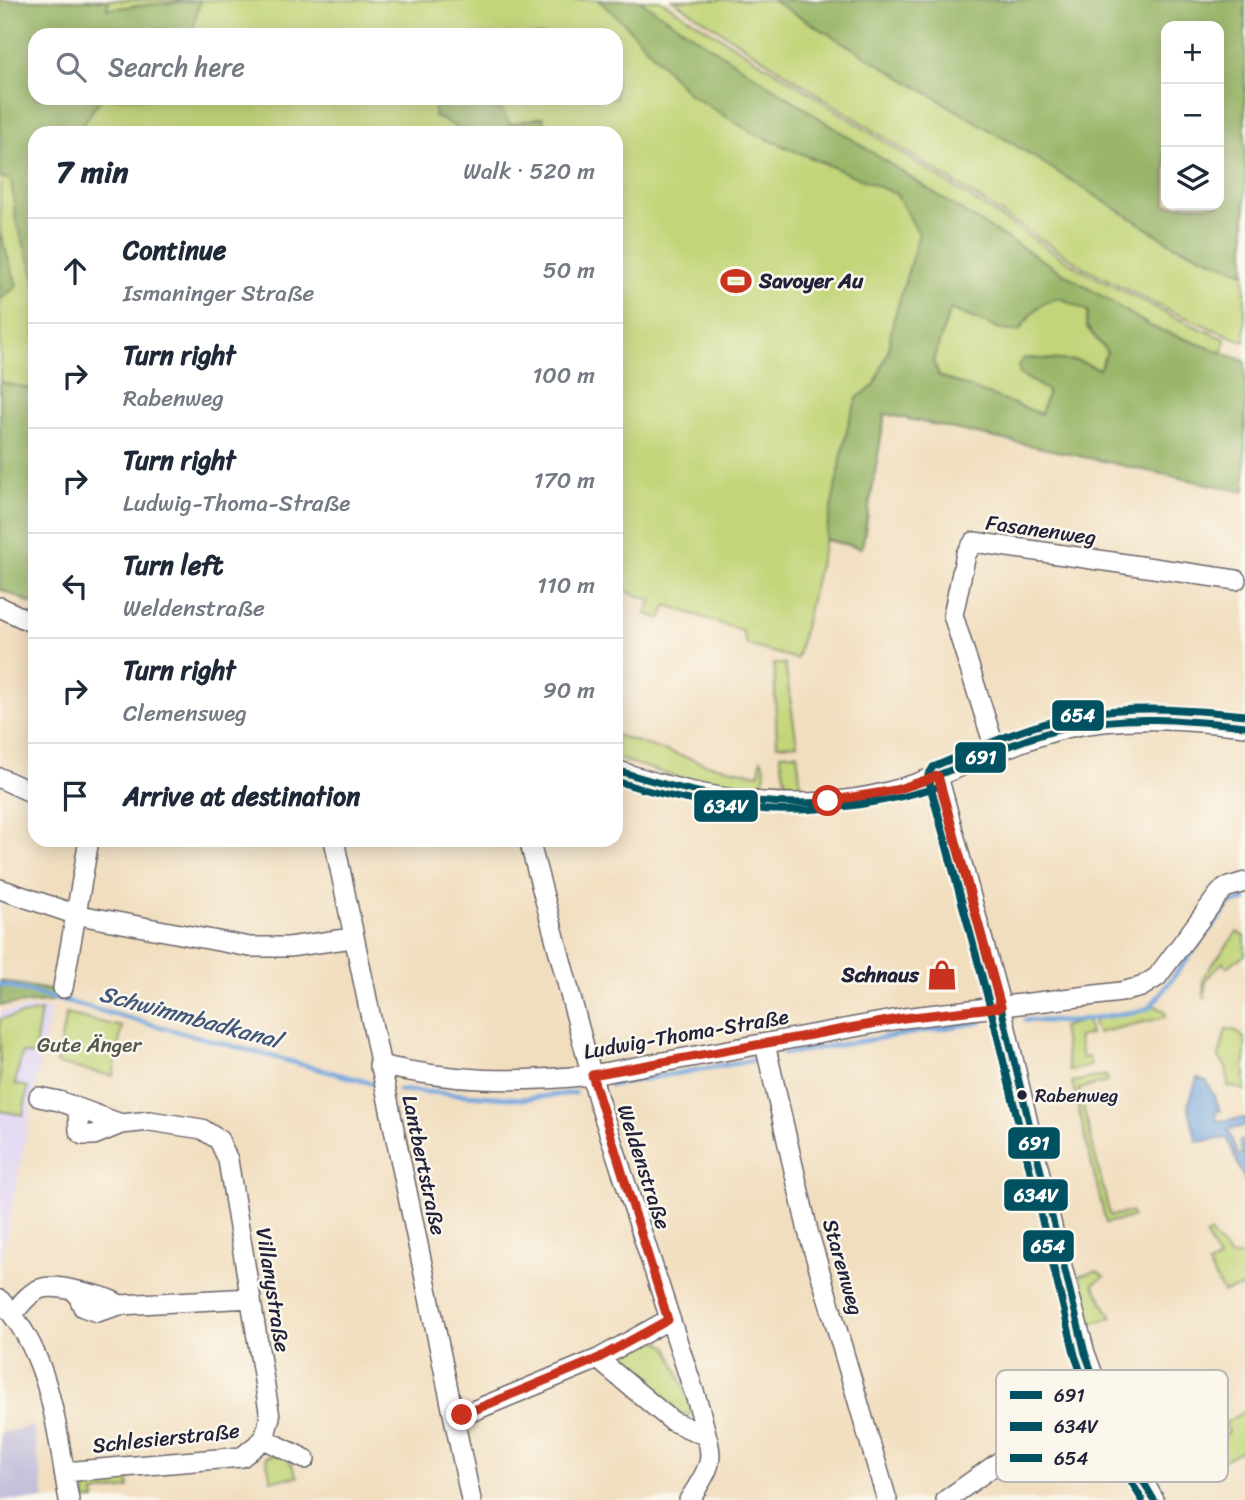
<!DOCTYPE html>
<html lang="en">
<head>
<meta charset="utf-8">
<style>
  :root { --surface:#fff; --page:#f2f2f3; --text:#1f2937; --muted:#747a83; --line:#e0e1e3 }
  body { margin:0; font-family:Sriracha,sans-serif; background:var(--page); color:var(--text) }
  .controls { position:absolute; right:21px; top:21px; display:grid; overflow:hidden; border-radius:14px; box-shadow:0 4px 18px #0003 }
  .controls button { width:63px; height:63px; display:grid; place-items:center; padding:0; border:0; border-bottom:2px solid var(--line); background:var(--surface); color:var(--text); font:35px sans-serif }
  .stop { position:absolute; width:21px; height:21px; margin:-16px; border:5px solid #c8321e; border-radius:50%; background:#fff }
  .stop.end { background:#c8321e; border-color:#fff; box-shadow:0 2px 7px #0008 }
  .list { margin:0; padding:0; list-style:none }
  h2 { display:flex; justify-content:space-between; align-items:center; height:91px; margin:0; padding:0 28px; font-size:30px }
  h2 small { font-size:23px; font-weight:400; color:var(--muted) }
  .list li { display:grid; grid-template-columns:46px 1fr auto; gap:21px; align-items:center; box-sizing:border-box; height:105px; padding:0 28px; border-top:2px solid var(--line) }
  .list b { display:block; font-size:26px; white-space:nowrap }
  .list p { margin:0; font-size:23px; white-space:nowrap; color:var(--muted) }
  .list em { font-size:23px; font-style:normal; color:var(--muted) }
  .icon { flex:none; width:38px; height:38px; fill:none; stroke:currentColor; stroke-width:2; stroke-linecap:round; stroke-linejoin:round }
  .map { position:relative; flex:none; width:1245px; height:1500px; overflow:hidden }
  .search { position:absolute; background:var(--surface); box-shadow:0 4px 18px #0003; left:28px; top:28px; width:595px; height:77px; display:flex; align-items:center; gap:18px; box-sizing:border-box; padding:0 24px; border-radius:21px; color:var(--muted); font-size:26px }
  .panel { position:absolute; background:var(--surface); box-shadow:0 4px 18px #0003; left:28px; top:126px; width:595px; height:721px; border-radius:21px }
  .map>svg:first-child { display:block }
  .built { fill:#e0d4f4 }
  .industrial { fill:#c4c0db }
  .green { fill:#c2d579; stroke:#727c5a; stroke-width:2; fill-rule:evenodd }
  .forest { fill:#99b669; stroke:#5e6c52; stroke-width:2; fill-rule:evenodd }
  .water { fill:#6fa3db; stroke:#48628b; stroke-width:2 }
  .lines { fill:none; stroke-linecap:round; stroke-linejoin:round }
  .stream { stroke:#6fa3db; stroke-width:5 }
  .minor-casing { stroke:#6a6469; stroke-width:22 }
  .minor { stroke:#fff; stroke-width:19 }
  .bus-1-casing { stroke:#fbf7ec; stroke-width:12 }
  .bus-2-casing { stroke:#fbf7ec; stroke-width:12 }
  .bus-3-casing { stroke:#fbf7ec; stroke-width:12 }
  .bus-1 { stroke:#005262; stroke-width:7 }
  .bus-2 { stroke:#005262; stroke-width:7 }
  .bus-3 { stroke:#005262; stroke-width:7 }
  .route { stroke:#c8321e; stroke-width:9 }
  .bus-dot { fill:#22223b; stroke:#fbf7ec; stroke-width:2.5 }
  .labels { text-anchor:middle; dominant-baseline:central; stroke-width:5; stroke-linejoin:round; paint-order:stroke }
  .bus-label { font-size:19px; fill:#22223b; stroke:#fbf7ec; text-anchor:start }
  .poi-label { font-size:21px; font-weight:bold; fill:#22223b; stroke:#fbf7ec; text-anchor:start }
  .street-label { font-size:21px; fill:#22223b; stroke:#fbf7ec }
  .park-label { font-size:21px; fill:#52584e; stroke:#fbf7ec }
  .water-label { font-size:23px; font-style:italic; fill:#41567b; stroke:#fbf7ec }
  .key { fill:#fbf7ec; stroke:#bab7b7; stroke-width:2 }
  .key-label { font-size:19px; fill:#22223b }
  .line-badge { stroke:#fbf7ec; stroke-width:2.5 }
  .badge-label { font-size:19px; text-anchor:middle; font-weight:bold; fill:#fff }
</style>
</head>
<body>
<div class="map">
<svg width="1245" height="1500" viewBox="0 0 1245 1500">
  <rect width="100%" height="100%" fill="#fbf7ec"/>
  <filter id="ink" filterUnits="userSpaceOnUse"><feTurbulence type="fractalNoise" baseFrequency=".0143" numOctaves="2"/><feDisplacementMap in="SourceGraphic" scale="14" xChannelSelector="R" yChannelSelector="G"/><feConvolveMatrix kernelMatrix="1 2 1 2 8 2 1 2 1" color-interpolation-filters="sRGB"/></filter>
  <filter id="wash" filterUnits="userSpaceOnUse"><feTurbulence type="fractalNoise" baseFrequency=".00686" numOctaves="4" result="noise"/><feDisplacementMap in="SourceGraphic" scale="28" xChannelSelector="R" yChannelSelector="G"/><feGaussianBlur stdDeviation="1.57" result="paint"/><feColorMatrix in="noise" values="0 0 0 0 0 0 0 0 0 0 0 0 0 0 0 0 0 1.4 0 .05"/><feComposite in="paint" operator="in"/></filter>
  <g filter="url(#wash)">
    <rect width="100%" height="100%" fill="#f1debf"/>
    <path class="built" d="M34 1008 51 1009 0 1267V1012Z"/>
    <path class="industrial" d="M33 1426 45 1500H0V1433Z"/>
    <path class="green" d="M0 0H660L796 84 1078 268 1171 316 1225 339 1223 353 1152 327 965 213 885 414 862 548 825 540 797 659 747 645 742 631 667 605 661 619 646 614 652 600 616 588V133H35V390L0 382ZM35 35H616V98H35Z
      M673 0H772L1018 147 1174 245 1245 273V342L1165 309 1085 268Z
      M1060 298 1088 311 1086 326 1107 352 1099 369 1078 361 1024 358 1039 384 1048 391 1041 414 939 376 933 361 950 309 1005 331H1019C1031 314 1039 301 1060 298Z
      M774 664H785L797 744 777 745Z
      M616 735 707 764 759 774 761 759C769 772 764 785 751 790L683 779 616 758Z
      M797 753 801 786 786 784 780 754Z
      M1237 932 1245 936V955L1226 967 1223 962 1206 979 1204 998 1203 977Z
      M1153 1005 1165 1011 1166 1017 1097 1033 1093 1022 1097 1019 1141 1012Z
      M41 1011 34 1055 22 1053 15 1084 28 1087 23 1115 0 1111V1019Z
      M66 1014 122 1027 113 1076 56 1064Z
      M1087 1020 1090 1034 1078 1037 1082 1058 1089 1057 1091 1066 1069 1071 1062 1027Z
      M1226 1029 1235 1030 1245 1039V1090L1228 1086 1227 1069 1219 1057Z
      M1106 1075 1107 1082 1079 1089 1110 1216 1131 1212 1133 1217 1106 1223 1072 1082Z
      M1210 1233 1230 1256H1245V1287L1223 1292 1208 1265 1219 1260 1206 1236Z
      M1097 1271 1104 1277 1093 1284 1112 1318 1091 1324 1080 1275Z
      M650 1336 668 1347 692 1408 690 1415 675 1413 622 1365 617 1355Z
      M1245 1411V1448L1199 1475 1183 1448 1218 1428 1223 1436 1229 1432 1225 1423Z
      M279 1454 289 1460 298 1477 271 1480 266 1457Z
      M102 1474 128 1478 129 1488 94 1493 95 1500H86L85 1485 91 1478Z"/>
    <path class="forest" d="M0 0H109L107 9 200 0 192 35 157 29 155 35H35V98H101L77 133H35V277L16 221 11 180 0 177Z
      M598 0H639L965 213 1152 327 1245 361V492L885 414 862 548 825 539 849 420 858 397 874 386 888 351 893 322 919 234 896 194 753 133 689 94 623 22ZM1060 298 1088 311 1086 326 1107 352 1099 369 1078 361 1024 358 1018 366 1020 374 1048 391 1041 414 939 376 933 361 950 309 1006 331H1019C1031 314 1039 301 1060 298Z
      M772 0H1245V273L1174 245 1018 147ZM1166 26H1219V205H1166Z
      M435 98H452L453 103 502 110 510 124 543 117 545 133H468L434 116Z
      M0 233 17 286 0 300Z
      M0 382 35 390V605L0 589Z
      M0 981 59 992 52 1002 0 1005Z"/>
    <path class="water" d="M1197 1078 1207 1081 1221 1111H1216L1217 1121 1245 1118V1127L1228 1129 1238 1155 1242 1154 1239 1141 1245 1140V1181L1227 1138 1197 1142 1188 1106Z"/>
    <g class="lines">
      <path class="stream" d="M0 984 371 1083
        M1025 1020 1067 1022 1140 1011 1150 1007 1231 903 1245 900
        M783 1054 980 1022
        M611 1085 754 1060
        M399 1090 522 1099 575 1093"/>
    </g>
  </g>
  <g filter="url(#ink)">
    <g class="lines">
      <g class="minor-casing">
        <path id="minor" d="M0 607 35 624
          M996 752 953 615 966 554 974 542 1236 580
          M616 770C709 803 817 817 912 785 964 768 1013 741 1066 728 1126 715 1184 720 1245 726
          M938 776 1001 1007 1057 1248 1085 1353 1113 1429 1154 1500
          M0 778 35 794
          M334 840 471 1500
          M529 840 598 1099 700 1410C712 1460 718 1456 689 1500
          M0 889 74 914 250 947H289L352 938
          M63 988 89 840
          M765 1044 808 1231 887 1500
          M379 1065C454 1082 516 1083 592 1075L904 1018 1121 992 1141 987 1157 977 1219 894 1225 888 1245 882
          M39 1097 59 1101 121 1124 150 1121 202 1129 219 1140 228 1160 270 1417 264 1439 242 1457 64 1472
          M78 1110 79 1131 83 1135H94L121 1124
          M76 1291 83 1307 97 1312 120 1305 251 1298
          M0 1300C52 1355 56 1429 69 1500
          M13 1314C35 1285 43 1283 78 1291 93 1295 106 1296 120 1305
          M598 1359 672 1421 706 1436
          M456 1418 598 1359 668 1320
          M264 1439 305 1459
          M946 1500 1097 1392"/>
      </g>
      <use href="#minor" class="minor"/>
      <g class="bus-1-casing">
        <path id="bus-1" d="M616 770C700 797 789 814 876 795 942 780 1000 743 1066 728 1124 714 1186 720 1245 726
          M938 776 1001 1007 1085 1353 1113 1429 1154 1500"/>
      </g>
      <g class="bus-2-casing">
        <path id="bus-2" d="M928 779 991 1010 1075 1356 1103 1433 1142 1500
          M616 781C729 817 827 821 941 786"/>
      </g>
      <g class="bus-3-casing">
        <path id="bus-3" d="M1142 1500 1103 1433 1075 1356 991 1010 928 775 933 767C982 746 1032 723 1085 714 1138 705 1192 710 1245 715"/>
      </g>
      <use href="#bus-1" class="bus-1"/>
      <use href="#bus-2" class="bus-2"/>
      <use href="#bus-3" class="bus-3"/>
    </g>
  </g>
  <g class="lines" filter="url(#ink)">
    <path class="route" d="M462 1415 597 1359 668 1320 592 1075 904 1018 1001 1007 938 776 896 790 828 801"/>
  </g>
  <defs>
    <g id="stadium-bare" transform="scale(2.415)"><path d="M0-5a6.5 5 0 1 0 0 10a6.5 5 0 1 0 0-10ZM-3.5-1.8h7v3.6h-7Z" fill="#c8321e" stroke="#fbf7ec" stroke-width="2.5" paint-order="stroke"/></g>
    <g id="shop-bare" transform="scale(2.415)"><path d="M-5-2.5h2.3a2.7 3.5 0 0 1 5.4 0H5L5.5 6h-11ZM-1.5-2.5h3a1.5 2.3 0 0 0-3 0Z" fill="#c8321e" stroke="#fbf7ec" stroke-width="2.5" paint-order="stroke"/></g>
  </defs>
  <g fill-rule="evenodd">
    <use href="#stadium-bare" x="736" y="281"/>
    <use href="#shop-bare" x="942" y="975"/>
  </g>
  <circle class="bus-dot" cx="1022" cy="1095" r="6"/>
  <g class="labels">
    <g class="bus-label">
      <text x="1035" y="1095">Rabenweg</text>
    </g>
    <g class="poi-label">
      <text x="759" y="281">Savoyer Au</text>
      <text x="919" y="975" text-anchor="end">Schnaus</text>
    </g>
    <g class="street-label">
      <text transform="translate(1041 530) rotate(8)">Fasanenweg</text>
      <text transform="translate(686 1034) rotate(-10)">Ludwig-Thoma-Straße</text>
      <text transform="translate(424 1165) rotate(78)">Lantbertstraße</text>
      <text transform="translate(644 1167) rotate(72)">Weldenstraße</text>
      <text transform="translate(843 1267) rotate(74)">Starenweg</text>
      <text transform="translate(273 1290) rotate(81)">Villanystraße</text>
      <text transform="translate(166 1438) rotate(-6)">Schlesierstraße</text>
    </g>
    <g class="park-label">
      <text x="89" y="1045">Gute Änger</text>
    </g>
    <g class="water-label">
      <text transform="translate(190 1017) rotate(15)">Schwimmbadkanal</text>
    </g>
  </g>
  <rect x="996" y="1370" width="232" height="112" rx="10" class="key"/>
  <rect x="1010" y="1391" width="32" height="8" fill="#005262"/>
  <rect x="1010" y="1422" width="32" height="9" fill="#005262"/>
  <rect x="1010" y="1454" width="32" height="8" fill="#005262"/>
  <g class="key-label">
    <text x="1054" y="1402">691</text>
    <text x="1054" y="1433">634V</text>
    <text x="1054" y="1465">654</text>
  </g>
  <g class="line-badge">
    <rect x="1051" y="699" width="54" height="33" rx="7" fill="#005262"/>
    <rect x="954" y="741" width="53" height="33" rx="7" fill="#005262"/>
    <rect x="693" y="789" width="66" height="34" rx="7" fill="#005262"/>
    <rect x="1007" y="1126" width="54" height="34" rx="7" fill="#005262"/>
    <rect x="1003" y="1178" width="66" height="34" rx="7" fill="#005262"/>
    <rect x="1022" y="1229" width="53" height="34" rx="7" fill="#005262"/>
  </g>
  <g class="badge-label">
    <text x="1078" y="722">654</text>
    <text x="981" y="764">691</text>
    <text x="726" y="813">634V</text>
    <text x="1034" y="1150">691</text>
    <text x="1036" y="1202">634V</text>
    <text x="1048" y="1253">654</text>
  </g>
</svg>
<div class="controls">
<button>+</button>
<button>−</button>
<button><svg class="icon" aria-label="layers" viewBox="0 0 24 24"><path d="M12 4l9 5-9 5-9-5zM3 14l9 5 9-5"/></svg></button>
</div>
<div class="stop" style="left:828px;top:801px"></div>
<div class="stop end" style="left:462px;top:1415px"></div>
<div class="search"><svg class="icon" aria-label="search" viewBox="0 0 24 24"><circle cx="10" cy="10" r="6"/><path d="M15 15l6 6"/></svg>Search here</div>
<section class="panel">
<h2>7 min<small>Walk · 520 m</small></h2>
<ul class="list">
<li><svg class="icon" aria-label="ahead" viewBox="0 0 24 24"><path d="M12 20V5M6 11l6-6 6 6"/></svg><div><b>Continue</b><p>Ismaninger Straße</p></div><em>50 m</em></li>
<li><svg class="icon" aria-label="right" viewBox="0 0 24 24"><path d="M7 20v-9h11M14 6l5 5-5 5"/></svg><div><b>Turn right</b><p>Rabenweg</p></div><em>100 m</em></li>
<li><svg class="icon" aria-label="right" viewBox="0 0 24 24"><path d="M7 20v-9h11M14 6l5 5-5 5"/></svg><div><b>Turn right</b><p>Ludwig-Thoma-Straße</p></div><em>170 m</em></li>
<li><svg class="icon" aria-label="left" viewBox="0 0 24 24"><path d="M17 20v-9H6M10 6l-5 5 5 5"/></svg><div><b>Turn left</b><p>Weldenstraße</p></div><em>110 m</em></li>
<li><svg class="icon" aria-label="right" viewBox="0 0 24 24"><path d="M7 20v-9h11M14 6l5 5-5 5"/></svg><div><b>Turn right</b><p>Clemensweg</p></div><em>90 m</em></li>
<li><svg class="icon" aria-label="arrive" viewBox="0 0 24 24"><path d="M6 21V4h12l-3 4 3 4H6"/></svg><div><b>Arrive at destination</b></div></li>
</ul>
</section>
</div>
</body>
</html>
